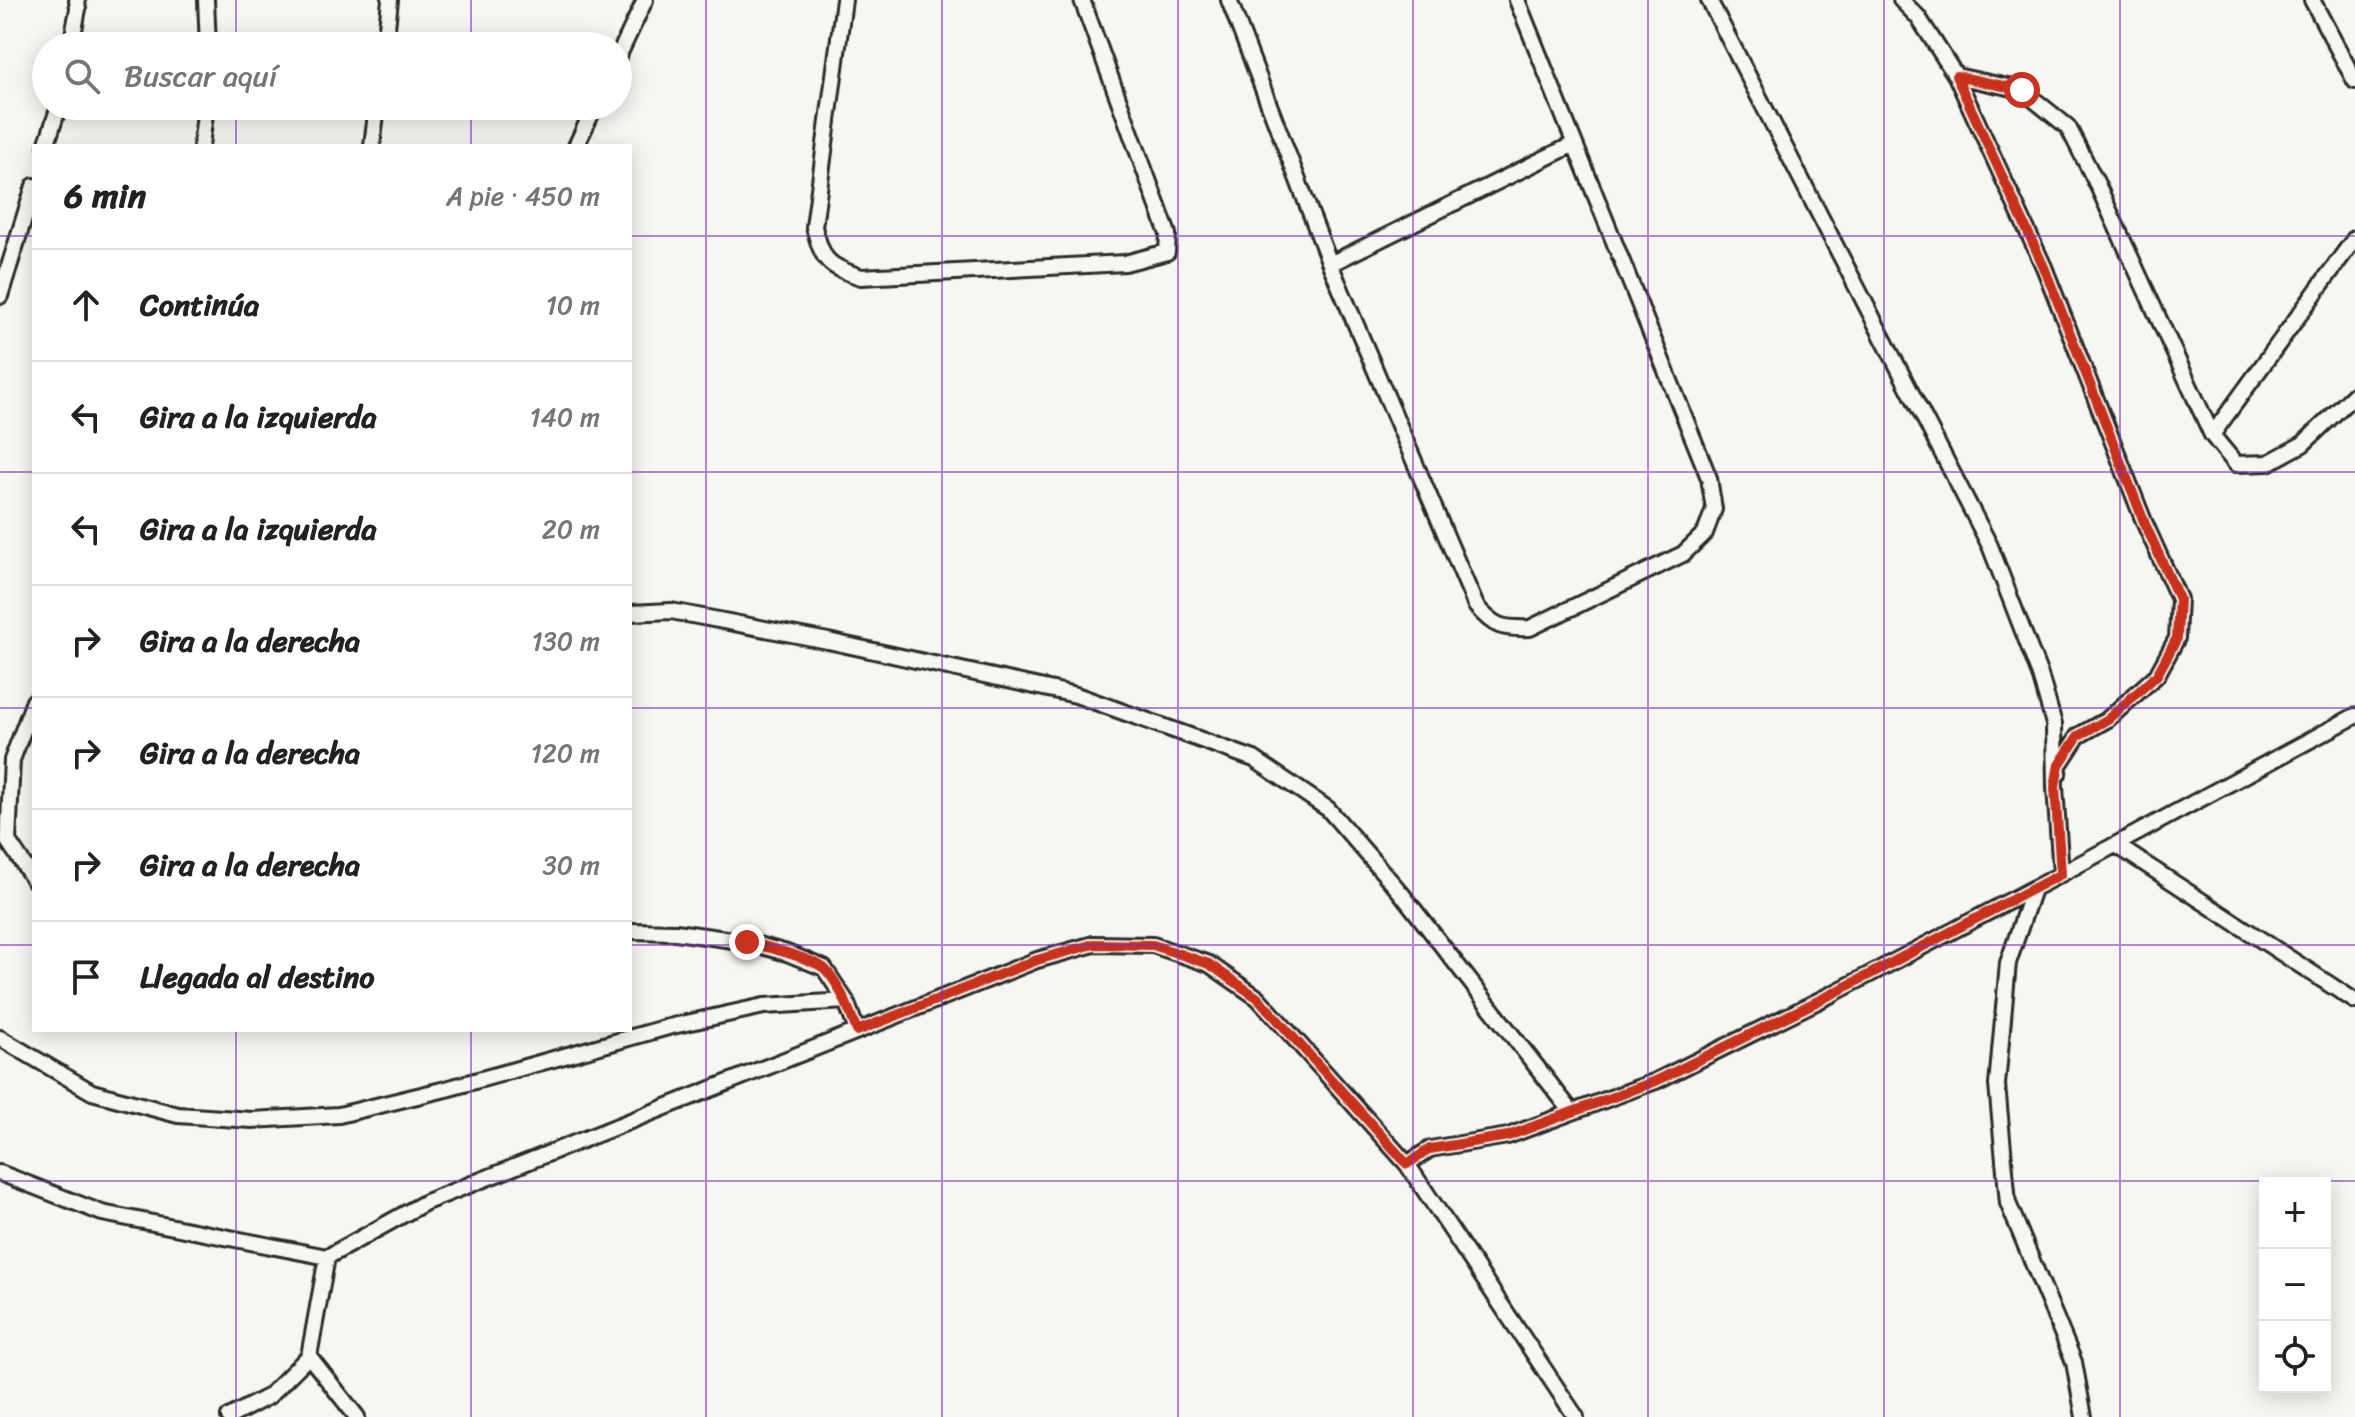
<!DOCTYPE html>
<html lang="es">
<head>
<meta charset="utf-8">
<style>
  :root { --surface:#fff; --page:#f6f6f6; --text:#222; --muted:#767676; --line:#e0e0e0 }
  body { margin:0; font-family:Sriracha,sans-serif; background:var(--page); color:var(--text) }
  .controls { position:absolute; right:24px; bottom:24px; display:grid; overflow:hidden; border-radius:0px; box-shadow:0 4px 20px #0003 }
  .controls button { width:72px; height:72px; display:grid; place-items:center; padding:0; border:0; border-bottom:2px solid var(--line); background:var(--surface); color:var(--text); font:40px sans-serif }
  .stop { position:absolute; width:24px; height:24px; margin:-18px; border:6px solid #c8321e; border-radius:50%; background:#fff }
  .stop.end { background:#c8321e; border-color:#fff; box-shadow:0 2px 8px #0008 }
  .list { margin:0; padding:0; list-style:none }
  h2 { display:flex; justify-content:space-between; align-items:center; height:104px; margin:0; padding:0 32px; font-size:34px }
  h2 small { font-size:26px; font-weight:400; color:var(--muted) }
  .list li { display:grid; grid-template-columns:52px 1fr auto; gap:24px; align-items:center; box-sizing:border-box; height:112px; padding:0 32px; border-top:2px solid var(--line) }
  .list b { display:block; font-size:30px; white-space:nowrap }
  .list em { font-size:26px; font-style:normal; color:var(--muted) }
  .icon { flex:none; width:44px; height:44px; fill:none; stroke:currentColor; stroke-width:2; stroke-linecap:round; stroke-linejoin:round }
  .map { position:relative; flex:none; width:2355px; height:1417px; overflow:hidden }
  .search { position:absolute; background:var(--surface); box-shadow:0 4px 20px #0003; left:32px; top:32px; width:600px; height:88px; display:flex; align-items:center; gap:20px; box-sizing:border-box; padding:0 28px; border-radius:44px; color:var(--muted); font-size:30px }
  .panel { position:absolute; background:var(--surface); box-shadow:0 4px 20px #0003; left:32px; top:144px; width:600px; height:888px; border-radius:0px }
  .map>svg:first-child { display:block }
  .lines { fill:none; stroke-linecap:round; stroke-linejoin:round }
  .service-casing { stroke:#2b2b2b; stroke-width:20 }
  .service { stroke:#f6f6f2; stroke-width:14 }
  .route { stroke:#c8321e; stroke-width:10 }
  .grid { fill:none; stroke:#7b2cbf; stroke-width:2; stroke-opacity:0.55 }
</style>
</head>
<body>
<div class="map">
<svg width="2355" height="1417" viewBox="0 0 2355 1417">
  <rect width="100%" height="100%" fill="#f6f6f2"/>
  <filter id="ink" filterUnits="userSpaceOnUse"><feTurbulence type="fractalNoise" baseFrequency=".0125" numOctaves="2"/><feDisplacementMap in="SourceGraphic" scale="16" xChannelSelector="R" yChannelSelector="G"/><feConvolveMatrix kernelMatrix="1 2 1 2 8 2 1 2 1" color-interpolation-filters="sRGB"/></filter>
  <g filter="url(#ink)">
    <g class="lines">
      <g class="service-casing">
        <path id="service" d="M206 0 208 46
          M844 0 814 227C823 261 827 266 861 277L1125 263 1167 252 1168 234 1082 0
          M1229 0 1330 264 1476 606C1494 627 1502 629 1530 628L1683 554 1705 533 1714 509 1709 478 1517 0
          M1709 0 1990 546 2040 675 2054 724 2055 787 2061 874
          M1901 0 1918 17 1956 76 2044 267 2145 524 2179 599 2177 638 2157 675 2108 719 2078 736 2059 765 2058 774
          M2312 0 2355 81
          M71 46 78 9 77 0
          M385 46 390 0
          M618 57 645 0
          M1956 76 2022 90 2068 127 2097 184 2212 435 2236 464 2268 463 2303 444 2355 394
          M46 146 59 106
          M201 146 206 106
          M372 146 377 106
          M576 146 595 106
          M1330 264 1574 144
          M0 296 34 186
          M2212 435 2355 238
          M630 613 671 611 828 641 1076 695 1254 759 1328 809 1401 893 1572 1112
          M34 701 12 760 8 841 34 880
          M2116 845 2355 1001
          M2033 889 2008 963 1997 1085 2008 1203 2074 1362 2084 1417
          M630 931 676 932 747 942 787 953 824 968 846 1001
          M0 1038 92 1092 178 1115 252 1120 339 1115 446 1089 668 1027 764 1006 846 1001 857 1031
          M0 1173 102 1213 327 1257 426 1202 1037 960 1094 944 1153 945 1209 964 1258 998 1407 1164
          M309 1356 357 1417
          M229 1417 269 1396 309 1356 327 1257
          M1576 1417 1407 1164 1430 1149 1508 1136 1656 1081 1834 993 2061 874 2355 716"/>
      </g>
      <use href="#service" class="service"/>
    </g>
  </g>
  <g class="lines" filter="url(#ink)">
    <path class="route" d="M747 942C764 946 814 959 825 969 840 984 850 1012 857 1031L1037 960 1094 944 1153 945 1209 964 1258 998 1407 1164 1430 1149 1508 1136 1656 1081 1834 993 2061 874 2055 787 2059 765 2078 736 2108 719 2157 675 2177 638 2179 599 2145 524 2044 267 1956 76 2022 90"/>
  </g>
  <path class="grid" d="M236 0V46M471 0V46M706 0V1417M942 0V1417M1178 0V1417M1413 0V1417M1648 0V1417M1884 0V1417M2120 0V1417M236 106V146M471 106V146M0 236H34M630 236H2355M0 472H34M630 472H2355M0 708H34M630 708H2355M0 945H34M630 945H2355M236 1030V1417M471 1030V1417M0 1181H2355"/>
</svg>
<div class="controls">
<button>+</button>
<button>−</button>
<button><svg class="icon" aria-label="locate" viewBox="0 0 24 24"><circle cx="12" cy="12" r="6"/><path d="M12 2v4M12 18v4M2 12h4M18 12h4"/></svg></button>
</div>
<div class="stop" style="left:2022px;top:90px"></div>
<div class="stop end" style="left:747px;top:942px"></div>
<div class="search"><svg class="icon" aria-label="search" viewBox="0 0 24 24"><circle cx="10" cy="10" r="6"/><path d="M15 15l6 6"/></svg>Buscar aquí</div>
<section class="panel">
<h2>6 min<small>A pie · 450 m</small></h2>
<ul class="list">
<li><svg class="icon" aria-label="ahead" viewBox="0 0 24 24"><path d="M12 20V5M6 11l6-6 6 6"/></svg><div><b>Continúa</b></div><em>10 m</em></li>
<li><svg class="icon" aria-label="left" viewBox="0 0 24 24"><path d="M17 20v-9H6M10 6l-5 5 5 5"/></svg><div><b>Gira a la izquierda</b></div><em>140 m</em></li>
<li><svg class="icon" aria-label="left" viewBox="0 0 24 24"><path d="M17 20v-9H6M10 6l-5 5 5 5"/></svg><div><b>Gira a la izquierda</b></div><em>20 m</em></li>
<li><svg class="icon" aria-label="right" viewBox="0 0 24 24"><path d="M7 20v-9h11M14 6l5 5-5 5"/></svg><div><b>Gira a la derecha</b></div><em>130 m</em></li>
<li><svg class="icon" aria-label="right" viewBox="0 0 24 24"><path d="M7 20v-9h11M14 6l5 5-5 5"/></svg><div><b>Gira a la derecha</b></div><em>120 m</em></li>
<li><svg class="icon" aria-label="right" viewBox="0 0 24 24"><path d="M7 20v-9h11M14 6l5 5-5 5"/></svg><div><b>Gira a la derecha</b></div><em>30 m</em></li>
<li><svg class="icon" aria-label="arrive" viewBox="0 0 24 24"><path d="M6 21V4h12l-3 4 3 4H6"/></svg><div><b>Llegada al destino</b></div></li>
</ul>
</section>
</div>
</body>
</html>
